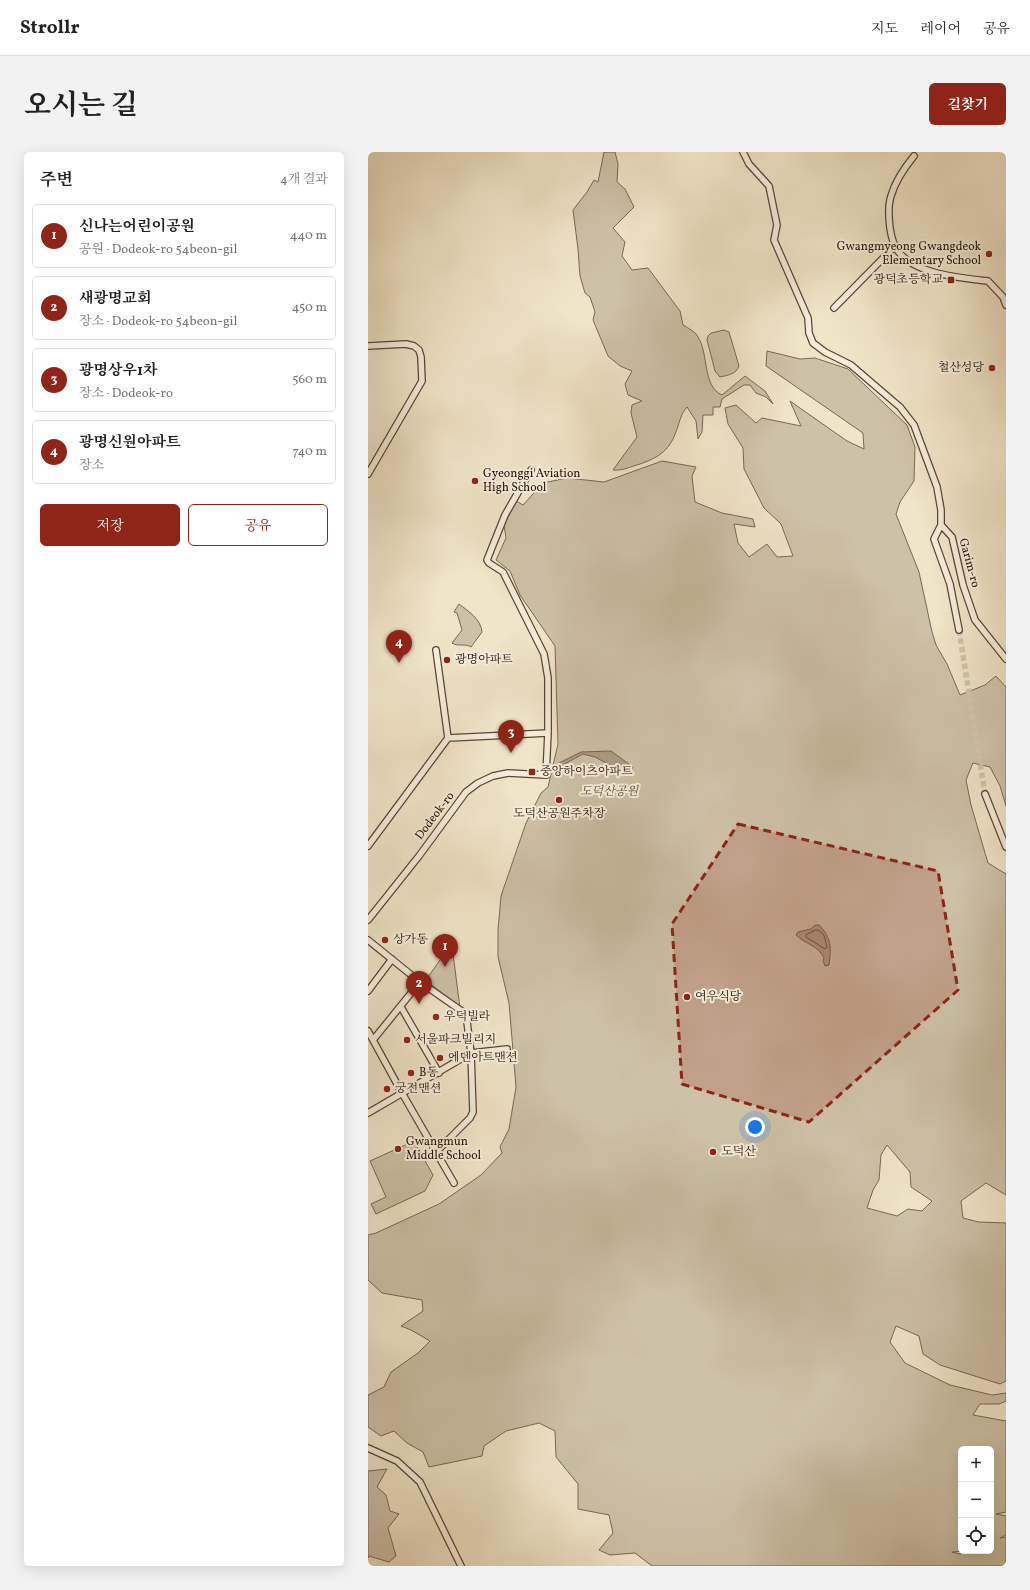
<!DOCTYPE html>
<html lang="ko">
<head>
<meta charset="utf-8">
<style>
  :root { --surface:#fff; --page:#f2f2f2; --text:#222; --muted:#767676; --line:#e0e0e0; --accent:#8f2418 }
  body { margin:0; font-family:Vollkorn,"Noto Serif KR",serif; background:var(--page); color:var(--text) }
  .controls { position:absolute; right:12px; bottom:12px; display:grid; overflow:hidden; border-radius:6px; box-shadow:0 4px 16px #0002 }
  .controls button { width:36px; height:36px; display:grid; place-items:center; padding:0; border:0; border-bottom:1px solid var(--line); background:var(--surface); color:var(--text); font:20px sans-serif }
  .you { position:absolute; left:387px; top:975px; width:14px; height:14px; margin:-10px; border:3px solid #fff; border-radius:50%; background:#1a73e8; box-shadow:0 0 0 6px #1a73e833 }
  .badge { display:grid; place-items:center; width:26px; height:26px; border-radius:50%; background:var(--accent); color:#fff; font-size:13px; font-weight:700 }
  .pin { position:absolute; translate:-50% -33px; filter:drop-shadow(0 1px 2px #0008) }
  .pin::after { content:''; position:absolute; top:21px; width:14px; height:12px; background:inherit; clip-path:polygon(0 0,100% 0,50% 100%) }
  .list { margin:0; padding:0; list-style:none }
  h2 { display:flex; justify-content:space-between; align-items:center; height:52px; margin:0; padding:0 16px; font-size:17px }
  h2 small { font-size:13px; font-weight:400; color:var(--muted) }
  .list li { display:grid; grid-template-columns:26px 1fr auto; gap:12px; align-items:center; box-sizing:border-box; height:64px; margin:0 8px 8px; padding:0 8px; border:1px solid var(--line); border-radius:6px }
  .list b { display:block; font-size:15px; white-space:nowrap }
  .list p { margin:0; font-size:13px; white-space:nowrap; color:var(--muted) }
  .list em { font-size:13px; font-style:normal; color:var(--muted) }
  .actions { display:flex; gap:8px; padding:12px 16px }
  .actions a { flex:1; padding:9px 0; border:1px solid var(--accent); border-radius:6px; text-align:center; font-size:14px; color:var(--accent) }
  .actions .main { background:var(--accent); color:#fff }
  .icon { flex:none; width:22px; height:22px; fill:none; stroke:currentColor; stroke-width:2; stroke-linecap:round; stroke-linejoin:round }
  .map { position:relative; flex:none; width:638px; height:1414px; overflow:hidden; border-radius:6px }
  header { display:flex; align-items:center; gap:24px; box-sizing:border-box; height:56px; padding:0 20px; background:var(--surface); border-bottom:1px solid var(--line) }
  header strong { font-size:19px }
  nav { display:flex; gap:22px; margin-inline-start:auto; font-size:14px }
  .intro { display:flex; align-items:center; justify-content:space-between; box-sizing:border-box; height:96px; padding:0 24px }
  h1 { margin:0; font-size:28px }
  .button { padding:10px 18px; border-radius:6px; background:var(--accent); color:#fff; font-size:14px; font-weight:700 }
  main { display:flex; gap:24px; padding:0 24px }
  aside { flex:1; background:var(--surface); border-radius:6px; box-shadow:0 4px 16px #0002 }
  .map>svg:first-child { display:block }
  .green { fill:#cdc1a7; stroke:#796955; fill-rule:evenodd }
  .water { fill:#ab9d85; stroke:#756551 }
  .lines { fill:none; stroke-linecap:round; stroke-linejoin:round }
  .shore { stroke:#685744; stroke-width:1 }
  .minor-tunnel { stroke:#d2c5aa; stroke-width:5.5; stroke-dasharray:5.5 3; stroke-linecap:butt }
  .minor-casing { stroke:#584634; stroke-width:8 }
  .minor { stroke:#f5eedb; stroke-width:5.5 }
  .marked { fill:#8f2418; fill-opacity:0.2; stroke:#8f2418; stroke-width:3; stroke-dasharray:8 5; stroke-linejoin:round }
  .poi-dot { fill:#8f2418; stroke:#f5eedb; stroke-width:1.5 }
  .labels { text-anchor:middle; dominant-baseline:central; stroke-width:4; stroke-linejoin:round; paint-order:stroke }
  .poi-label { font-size:12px; fill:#251103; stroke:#f5eedb; text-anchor:start }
  .street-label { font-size:12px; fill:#251103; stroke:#f5eedb }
  .park-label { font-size:12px; font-style:italic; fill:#604f3c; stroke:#f5eedb }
</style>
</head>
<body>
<header>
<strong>Strollr</strong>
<nav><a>지도</a><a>레이어</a><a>공유</a></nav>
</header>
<div class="intro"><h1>오시는 길</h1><a class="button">길찾기</a></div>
<main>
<aside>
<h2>주변<small>4개 결과</small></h2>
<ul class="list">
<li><span class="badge">1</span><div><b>신나는어린이공원</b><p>공원 · Dodeok-ro 54beon-gil</p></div><em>440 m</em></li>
<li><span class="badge">2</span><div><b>새광명교회</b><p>장소 · Dodeok-ro 54beon-gil</p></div><em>450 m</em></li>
<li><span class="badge">3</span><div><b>광명상우1차</b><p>장소 · Dodeok-ro</p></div><em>560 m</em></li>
<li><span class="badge">4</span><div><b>광명신원아파트</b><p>장소</p></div><em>740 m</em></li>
</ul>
<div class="actions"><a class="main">저장</a><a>공유</a></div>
</aside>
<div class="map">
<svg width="638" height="1414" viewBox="0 0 638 1414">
  <rect width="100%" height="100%" fill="#f0e5c8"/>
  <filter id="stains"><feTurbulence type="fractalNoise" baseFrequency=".005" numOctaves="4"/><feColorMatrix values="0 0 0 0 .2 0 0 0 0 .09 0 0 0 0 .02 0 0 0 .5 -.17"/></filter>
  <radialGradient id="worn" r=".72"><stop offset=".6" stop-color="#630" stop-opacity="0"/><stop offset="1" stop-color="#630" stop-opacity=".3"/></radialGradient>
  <path class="green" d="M236 0H247L250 12 249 30 257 37 266 55 245 76 257 90 254 104 264 118 280 116 312 159 315 173C320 176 328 180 330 185 341 202 334 234 354 243L377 224 397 239 405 252 398 245 388 241 382 233H376L354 247 352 255H345V263H335L334 280 330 287 328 269 319 255C313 262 312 268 309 277 302 298 292 305 272 312 262 315 254 319 245 318L269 285 263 261 264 253 274 249 260 243 257 232 264 219 252 214 240 204 225 168 227 160 222 145 217 141 212 124 210 97 205 58 219 40 226 28 230 30Z
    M356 178 361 180 371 214C368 222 361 223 352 225L347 219 339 188 340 184 343 181Z
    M399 199 432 207 447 206 480 217 539 273 547 295 546 329 532 350 528 362 551 420 564 480 568 493 579 512 592 543 617 533 628 524 638 535V654L632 634 622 615 605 611 598 628 603 653 620 711 638 722V1043L618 1031 593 1049 595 1066 611 1070 638 1071V1229L632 1232 572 1213 555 1202 551 1184 528 1174 522 1190 537 1211 582 1233 624 1243 638 1241V1249L631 1252H612L605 1263 638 1269V1360L628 1362 638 1364V1383L632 1386 638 1385V1414H284L267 1401 242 1403 231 1398 245 1381 241 1363 210 1357V1332L188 1305 187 1279 171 1271 138 1279 116 1294 114 1304 61 1315 55 1300 39 1291 26 1279 13 1284 0 1275V1243L16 1235 23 1220 50 1201 62 1189 43 1178 33 1174 55 1159 54 1148 14 1141 0 1128V1083L8 1081 71 1052 113 1023 134 1001 132 995 141 977 148 935 141 851 130 805V778L133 744 158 671 173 641 180 635 190 592 187 494 152 443 142 419 128 408 138 386 136 373 148 349 155 353 175 331 199 326 236 330 294 309 328 315 324 324 327 350 354 361 385 367 387 375 366 372 370 391 381 405 399 392 409 405 425 404 413 372 396 356 376 317 375 296 360 272 357 256 368 253 388 271 394 266 433 274 422 249 479 289 496 297 495 281 398 214ZM519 993 542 1020 543 1035 564 1049 554 1059 540 1057 529 1064 499 1056 505 1038 511 1028 513 1003ZM593 1297H623V1399H599L592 1402 584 1400 593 1399Z
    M91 452C100 459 113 467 114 480L103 495C97 491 90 495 84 491L94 478 89 461 86 460Z
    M79 798 85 802 92 856 58 828Z
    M46 989 65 1023 57 1039 8 1062 3 1052 18 1045 2 1009Z
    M19 1317 9 1335 18 1343 22 1359 31 1362 20 1376 28 1404 21 1410 1 1404 0 1406V1319Z"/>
  <path class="water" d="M243 599 265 615 260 623 227 605 215 602 191 615 189 612 213 600Z
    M447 773H451C464 786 463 796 461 813L457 814 455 809 456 806C451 794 437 792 428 783L430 780 443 777Z"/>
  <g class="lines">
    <path class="shore" d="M448 778H450L456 783 459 795 457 797 438 785V783Z"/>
    <path class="minor-tunnel" d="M591 478 617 642"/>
    <g class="minor-casing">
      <path id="minor" d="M375 0 381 12 401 34 409 73 406 88 440 166 441 181 445 191 457 200 483 213 532 255 546 273 569 335 573 358V373
        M527 94C521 82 519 56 523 44 527 30 537 15 546 4
        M466 156 527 94C540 122 593 126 620 129L635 145 638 153
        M0 194 38 192 46 194 51 198 53 205 54 229 0 322
        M163 318 137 363 119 408 121 411 135 420 176 502 180 526V581
        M591 478 582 432 566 387 573 373 584 385 595 433 607 468 638 507
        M68 498 80 586
        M617 642 638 695
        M0 694 80 586 180 581 178 623 140 621 125 624 110 631 98 640 51 704 0 768
        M0 788 52 830 98 862 103 901 105 960 102 966 69 999
        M0 839 24 807
        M33 855 71 921
        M0 879 34 941 86 1031
        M5 888 52 830
        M0 961 103 901 139 897
        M0 1296 29 1309 52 1330 93 1414"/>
    </g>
    <use href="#minor" class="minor"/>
  </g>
  <path class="marked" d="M370 672 570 719 590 838 441 970 314 932 304 772Z"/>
  <g class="poi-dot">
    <circle cx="621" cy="102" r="4"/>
    <rect x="579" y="124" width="8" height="8" rx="2"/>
    <circle cx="624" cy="216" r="4"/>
    <circle cx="107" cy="329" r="4"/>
    <circle cx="79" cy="508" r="4"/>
    <rect x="160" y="616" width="8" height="8" rx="2"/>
    <circle cx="191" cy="648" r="4"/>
    <circle cx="17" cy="788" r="4"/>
    <circle cx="319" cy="845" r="4"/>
    <circle cx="68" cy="865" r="4"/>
    <circle cx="39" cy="888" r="4"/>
    <circle cx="72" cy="906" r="4"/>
    <circle cx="43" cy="921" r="4"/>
    <circle cx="19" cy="937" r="4"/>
    <circle cx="30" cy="997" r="4"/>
    <circle cx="345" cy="1000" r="4"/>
  </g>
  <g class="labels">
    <g class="poi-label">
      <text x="613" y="95" text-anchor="end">Gwangmyeong Gwangdeok<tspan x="613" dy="14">Elementary School</tspan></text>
      <text x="575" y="128" text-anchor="end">광덕초등학교</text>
      <text x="616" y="216" text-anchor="end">철산성당</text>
      <text x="115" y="322">Gyeonggi Aviation<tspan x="115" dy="14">High School</tspan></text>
      <text x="87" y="508">광명아파트</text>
      <text x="172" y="620">중앙하이츠아파트</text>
      <text x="191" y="662" text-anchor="middle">도덕산공원주차장</text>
      <text x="25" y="788">상가동</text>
      <text x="327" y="845">여우식당</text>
      <text x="76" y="865">우덕빌라</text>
      <text x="47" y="888">서울파크빌리지</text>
      <text x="80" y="906">에덴아트맨션</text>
      <text x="51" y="921">B동</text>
      <text x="27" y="937">궁전맨션</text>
      <text x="38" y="990">Gwangmun<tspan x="38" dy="14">Middle School</tspan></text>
      <text x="353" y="1000">도덕산</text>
    </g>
    <g class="street-label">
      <text transform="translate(601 411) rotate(75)">Garim-ro</text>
      <text transform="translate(67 664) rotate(-53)">Dodeok-ro</text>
    </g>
    <g class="park-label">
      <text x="241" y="640">도덕산공원</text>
    </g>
  </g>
  <rect width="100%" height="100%" filter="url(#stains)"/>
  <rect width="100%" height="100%" fill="url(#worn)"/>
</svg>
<div class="controls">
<button>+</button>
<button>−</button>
<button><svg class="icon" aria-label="locate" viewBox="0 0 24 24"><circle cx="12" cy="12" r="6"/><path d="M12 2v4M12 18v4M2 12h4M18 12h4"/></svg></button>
</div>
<div class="you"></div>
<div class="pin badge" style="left:77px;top:815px">1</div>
<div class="pin badge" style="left:51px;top:852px">2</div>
<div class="pin badge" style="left:143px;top:601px">3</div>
<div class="pin badge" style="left:31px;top:511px">4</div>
</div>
</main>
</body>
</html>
